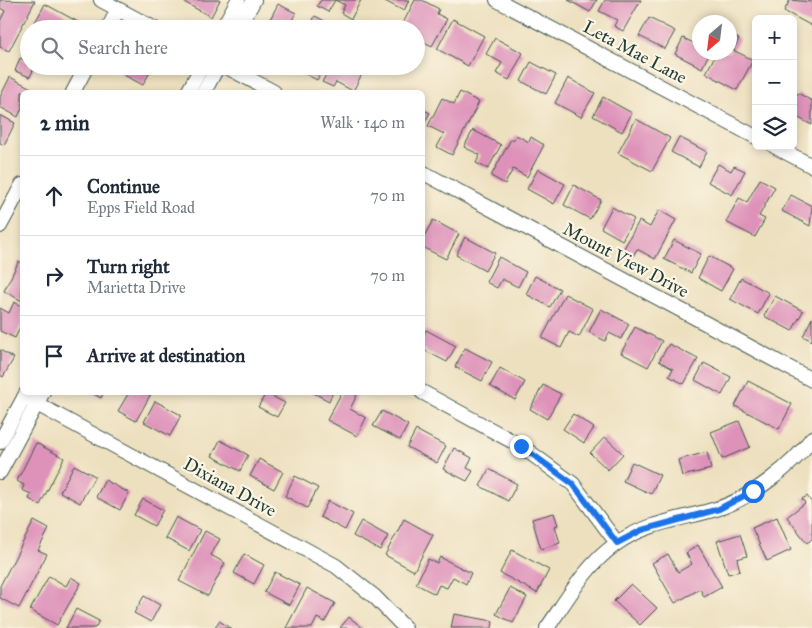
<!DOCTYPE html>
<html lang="en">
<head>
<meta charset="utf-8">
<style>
  :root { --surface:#fff; --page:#f2f2f3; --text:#1f2937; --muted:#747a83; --line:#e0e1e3 }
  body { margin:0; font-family:"IM FELL Great Primer",serif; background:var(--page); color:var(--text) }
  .controls { position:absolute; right:15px; top:15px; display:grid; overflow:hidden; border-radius:8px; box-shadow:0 2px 8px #0003 }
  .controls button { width:45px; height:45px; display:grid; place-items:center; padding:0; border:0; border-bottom:1px solid var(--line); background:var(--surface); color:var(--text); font:25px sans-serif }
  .compass { position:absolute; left:692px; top:15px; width:45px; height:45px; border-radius:50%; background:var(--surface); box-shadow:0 2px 8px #0003; rotate:208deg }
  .stop { position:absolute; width:15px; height:15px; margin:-11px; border:4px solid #1a73e8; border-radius:50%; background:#fff }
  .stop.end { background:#1a73e8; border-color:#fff; box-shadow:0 1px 5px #0008 }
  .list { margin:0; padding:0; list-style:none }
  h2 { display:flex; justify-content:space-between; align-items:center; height:65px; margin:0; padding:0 20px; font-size:21px }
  h2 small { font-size:16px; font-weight:400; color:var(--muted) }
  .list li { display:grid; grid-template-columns:32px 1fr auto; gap:15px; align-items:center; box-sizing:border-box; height:80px; padding:0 20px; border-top:1px solid var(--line) }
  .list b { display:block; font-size:19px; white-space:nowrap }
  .list p { margin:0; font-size:16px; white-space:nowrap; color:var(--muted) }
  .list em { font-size:16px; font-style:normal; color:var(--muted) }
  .icon { flex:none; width:28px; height:28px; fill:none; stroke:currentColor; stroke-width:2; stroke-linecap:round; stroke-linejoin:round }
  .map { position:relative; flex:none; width:812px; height:628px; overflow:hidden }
  .search { position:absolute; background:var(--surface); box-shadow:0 2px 8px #0003; left:20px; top:20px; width:405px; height:55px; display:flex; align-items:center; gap:12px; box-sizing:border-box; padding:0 18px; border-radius:28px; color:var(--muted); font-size:19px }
  .panel { position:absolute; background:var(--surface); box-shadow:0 2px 8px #0003; left:20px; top:90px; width:405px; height:305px; border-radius:8px }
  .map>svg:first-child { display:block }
  .building { fill:#de92ba }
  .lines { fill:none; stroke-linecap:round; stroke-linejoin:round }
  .street-casing { stroke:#3e5549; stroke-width:16 }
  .street { stroke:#fff; stroke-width:14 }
  .route { stroke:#1a73e8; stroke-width:6 }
  .labels { text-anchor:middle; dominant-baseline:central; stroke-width:4.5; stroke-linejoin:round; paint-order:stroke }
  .street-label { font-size:18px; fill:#1f3d34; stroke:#fcf5e5 }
</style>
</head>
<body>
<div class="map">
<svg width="812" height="628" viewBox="0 0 812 628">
  <rect width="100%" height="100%" fill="#fcf5e5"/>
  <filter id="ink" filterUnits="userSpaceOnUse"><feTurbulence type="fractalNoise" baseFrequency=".02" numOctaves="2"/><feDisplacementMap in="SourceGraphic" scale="10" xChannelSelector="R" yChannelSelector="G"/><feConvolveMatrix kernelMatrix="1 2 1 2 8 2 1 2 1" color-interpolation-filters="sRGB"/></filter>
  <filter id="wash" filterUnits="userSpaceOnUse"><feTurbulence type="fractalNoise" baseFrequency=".0096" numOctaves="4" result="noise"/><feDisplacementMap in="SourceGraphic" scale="20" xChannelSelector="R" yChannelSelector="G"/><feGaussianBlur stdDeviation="1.12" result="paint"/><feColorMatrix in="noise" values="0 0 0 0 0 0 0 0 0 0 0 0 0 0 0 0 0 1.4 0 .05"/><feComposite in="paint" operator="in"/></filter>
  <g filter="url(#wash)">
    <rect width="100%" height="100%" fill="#ede0bf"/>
    <g id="blocks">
      <path class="building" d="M0 0 35 1 9 51 0 47V21L5 11 0 8Z
        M185 0H220L211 17 184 2Z
        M321 0H335L328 12 317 6Z
        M335 0H361L351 19 341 13 345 5Z
        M383 0H409L404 11Z
        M415 0H422L439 9 437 14 447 19 432 46 416 38V29H400Z
        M568 0H597L590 12Z
        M605 0H641L623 31 614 26 617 20 599 11Z
        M790 0 812 2V26L784 11Z
        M45 4 80 23 77 29H38L33 26Z
        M278 4 296 13 287 29H265Z
        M315 16 340 29H309Z
        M649 18 675 31 665 49 639 36Z
        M453 19 484 36 468 66 437 49Z
        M730 34 739 39 733 50 753 60 737 90 706 73 717 52H730Z
        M495 38 523 53 509 80 496 73 502 63 486 54Z
        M683 38 700 46V52H710L702 68 675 54Z
        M20 58 29 62V66H35L30 77 15 71Z
        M531 62 556 75 546 94 521 81Z
        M127 66H153L143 85 122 74Z
        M290 66H324L317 80Z
        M331 66H354L353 69 362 74 353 91 336 82 333 87 322 82Z
        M10 77 33 89 31 92H22V108L18 117 0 107V97Z
        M568 78 595 93 581 117 555 103Z
        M460 92 479 102 452 155 437 147 444 134 428 126 442 98 454 104Z
        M798 93 812 101V125L793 115V102Z
        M603 97 632 113 622 132 593 116Z
        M422 109 430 113 422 127Z
        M0 115 15 123 4 145 0 143Z
        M636 119 670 138 652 171 618 153Z
        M473 130 501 145 488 169 476 163 480 155 464 147Z
        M516 135 529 142 531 137 544 145 527 177 513 169 505 184 491 176 511 139 513 141Z
        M679 137 707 152 699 167 671 152Z
        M718 164 731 171 734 166 745 171 732 195 708 182Z
        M538 169 565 184 554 204 527 189Z
        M760 179 775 187 759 216 765 219 755 237 726 222 739 198 747 202Z
        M574 185 601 200 590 219 564 205Z
        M791 195 812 206 810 226 782 211Z
        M612 207 634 219 622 240 601 228Z
        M659 210 676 220 655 259 637 249 633 256 623 250 639 221 650 227Z
        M433 220 459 234 446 259 422 247V240Z
        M465 237 495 253 485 271 456 255Z
        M674 240 701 254 691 273 664 259Z
        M709 256 733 269 721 291 698 278Z
        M499 257 526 272 518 287 502 279 497 288 486 282Z
        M19 261 22 263V301L4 291Z
        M535 276 560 289 550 307 526 294Z
        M741 278 769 293 758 314 730 299Z
        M565 294 593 309 579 337 569 332 561 348 542 338Z
        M775 296 803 311 792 331 764 316Z
        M14 302 22 306V323L15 338 0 331V308L9 313Z
        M601 309 629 324 621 339 609 333 605 341 589 332Z
        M812 318V341L803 336Z
        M635 327 662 341 648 367 621 353Z
        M426 330 456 346 447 362 422 349V337Z
        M669 344 698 359 684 384 669 376 673 369 659 361Z
        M465 348 492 362 482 381 455 367Z
        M0 350 14 358 3 377 0 375Z
        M704 363 731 377 722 395 695 380Z
        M500 368 525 382 515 400 490 386Z
        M748 381 792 404 779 429 735 406Z
        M543 385 561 394 547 419 530 409Z
        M90 392H104L101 398Z
        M124 392H152L136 421 118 411 128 394Z
        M312 392H333L329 401Z
        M342 392H351L357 395 350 409 366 418 357 436 327 420Z
        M266 393 285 403 277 417 258 407Z
        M155 401 181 415 170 436 144 422Z
        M382 411 408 425 400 440 373 426Z
        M573 414 594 428 584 443 563 429Z
        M739 421 750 447 722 459 711 432Z
        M416 430 446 446 437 463 407 447Z
        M605 437 623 454 608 470 590 453Z
        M220 440 248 455 240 471 212 456Z
        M36 443 64 458 40 505 29 499 31 494 22 490 24 485 17 481Z
        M454 448 472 458 467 468 473 471 467 481 443 469Z
        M707 452 711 469 682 476 678 460Z
        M259 459 283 472 274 489 250 476Z
        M632 462 660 475 651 494 623 481Z
        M74 465 95 476 80 503 60 492Z
        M489 469 517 484 508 501 480 486Z
        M295 476 318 488 307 508 285 496Z
        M105 480 129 493 120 510 96 497Z
        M807 496 812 503V539L807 543 787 517 805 503 802 499Z
        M143 499 163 510 154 526 134 515Z
        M328 501 353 514 345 530 320 517Z
        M554 513 558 525 555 526 560 543 541 549 532 519Z
        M176 517 200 530 189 551 165 538Z
        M777 517 791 550 767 561 752 528Z
        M404 519 433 535 414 571 385 555Z
        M34 521 49 529 38 550 47 554 19 608 0 598V586Z
        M361 521 388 536 380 550 353 536Z
        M205 531 220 539 211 555 225 563 208 596 179 581Z
        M740 534 747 556 737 559 740 571 728 574 717 541Z
        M698 545 722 587 704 597 700 589 675 603 652 563 668 554 678 572 692 564 686 553Z
        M512 550 549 570 537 593 500 573Z
        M244 554 264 565 254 584 234 573Z
        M440 557 471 573 466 584 453 577 447 588 439 585 435 594 416 584 428 559 437 563Z
        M275 572 300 585 289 605 264 592Z
        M49 576 66 586 71 577 81 583 57 625 30 610Z
        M631 584 657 608 640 625 614 601Z
        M307 588 335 603 325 622 317 618 312 628H286Z
        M510 588 527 597 513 623 496 614Z
        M144 596 160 605 151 622 134 613Z
        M76 609 99 621 95 628H66Z
        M454 614 493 621 492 628H451Z
        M349 617 363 628H340Z
        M219 621 231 628H215Z"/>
    </g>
  </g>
  <g filter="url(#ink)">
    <use href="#blocks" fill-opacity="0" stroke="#3e5549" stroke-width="1"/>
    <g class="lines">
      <g class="street-casing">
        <path id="street" d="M101 0 155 29
          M497 0 756 137
          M108 29 118 9
          M222 29 238 0
          M238 29 254 0
          M225 66 274 92
          M73 92 87 66
          M188 92 202 66
          M204 92 218 66
          M774 146 812 166
          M422 172 812 380
          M0 226 22 185
          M422 392 521 446 573 484 617 543
          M24 397 336 566 375 597 405 628
          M0 442 27 392
          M0 472 43 392
          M547 628C568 598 586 565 616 544 645 523 683 519 716 509 748 500 794 465 812 438"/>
      </g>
      <use href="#street" class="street"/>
    </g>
  </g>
  <g class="lines" filter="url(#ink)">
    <path class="route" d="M521 446 573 484 617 543 642 530 719 509 753 491"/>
  </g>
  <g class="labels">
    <g class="street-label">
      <text transform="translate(635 52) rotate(28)">Leta Mae Lane</text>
      <text transform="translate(626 260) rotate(28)">Mount View Drive</text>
      <text transform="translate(230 487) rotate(29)">Dixiana Drive</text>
    </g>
  </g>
</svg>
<div class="controls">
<button>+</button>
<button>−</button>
<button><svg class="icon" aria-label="layers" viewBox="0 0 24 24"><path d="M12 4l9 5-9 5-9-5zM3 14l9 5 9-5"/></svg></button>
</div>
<svg class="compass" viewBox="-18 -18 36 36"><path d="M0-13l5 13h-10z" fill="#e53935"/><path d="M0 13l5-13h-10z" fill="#747a83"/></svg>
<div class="stop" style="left:753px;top:491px"></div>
<div class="stop end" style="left:521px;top:446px"></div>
<div class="search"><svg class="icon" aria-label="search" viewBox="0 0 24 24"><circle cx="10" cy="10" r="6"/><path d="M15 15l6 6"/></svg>Search here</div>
<section class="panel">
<h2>2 min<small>Walk · 140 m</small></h2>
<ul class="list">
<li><svg class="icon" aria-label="ahead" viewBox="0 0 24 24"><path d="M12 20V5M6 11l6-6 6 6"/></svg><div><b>Continue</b><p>Epps Field Road</p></div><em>70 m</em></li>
<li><svg class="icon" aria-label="right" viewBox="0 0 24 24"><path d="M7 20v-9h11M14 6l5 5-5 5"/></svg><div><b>Turn right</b><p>Marietta Drive</p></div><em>70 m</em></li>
<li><svg class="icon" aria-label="arrive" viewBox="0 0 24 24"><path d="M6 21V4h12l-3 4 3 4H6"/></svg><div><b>Arrive at destination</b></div></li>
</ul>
</section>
</div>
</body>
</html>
